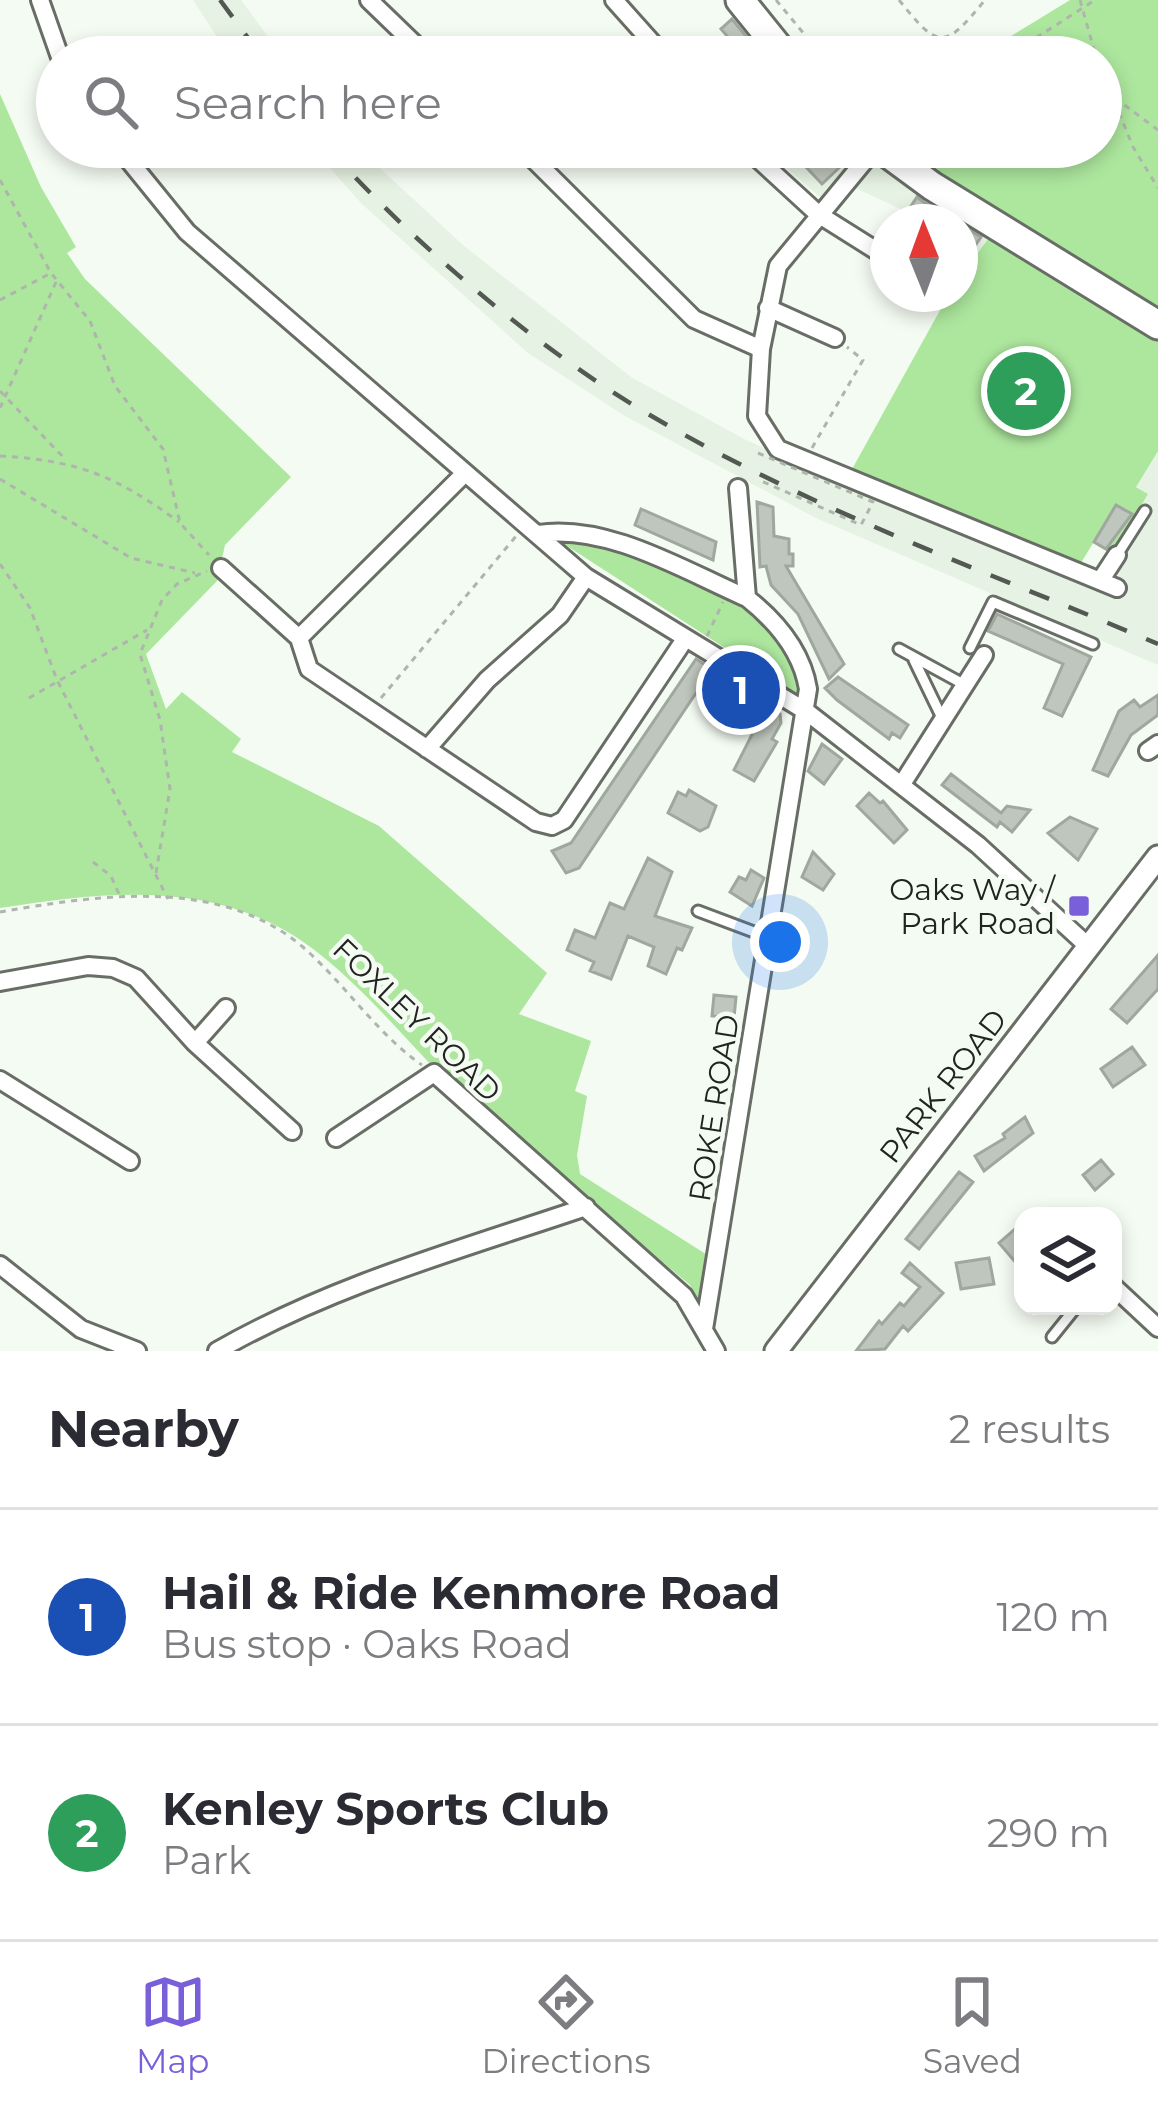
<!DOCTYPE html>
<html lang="en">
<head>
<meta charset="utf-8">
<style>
  :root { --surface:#fff; --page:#f2f2f3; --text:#2b2b33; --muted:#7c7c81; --line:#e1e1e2; --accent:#7a5fda }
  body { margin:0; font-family:Montserrat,sans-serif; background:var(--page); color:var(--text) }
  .controls { position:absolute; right:36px; bottom:36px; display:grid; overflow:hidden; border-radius:24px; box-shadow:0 6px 18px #0003 }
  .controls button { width:108px; height:108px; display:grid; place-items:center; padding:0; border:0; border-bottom:3px solid var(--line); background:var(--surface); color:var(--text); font:60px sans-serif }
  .compass { position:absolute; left:870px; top:204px; width:108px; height:108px; border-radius:50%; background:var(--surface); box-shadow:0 6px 18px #0003; rotate:359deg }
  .you { position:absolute; left:780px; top:942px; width:42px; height:42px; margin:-30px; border:9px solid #fff; border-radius:50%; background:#1a73e8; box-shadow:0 0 0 18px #1a73e833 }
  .badge { display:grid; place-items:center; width:78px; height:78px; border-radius:50%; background:var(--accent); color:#fff; font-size:39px; font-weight:700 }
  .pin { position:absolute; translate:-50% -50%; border:6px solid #fff; box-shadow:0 3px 12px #0006 }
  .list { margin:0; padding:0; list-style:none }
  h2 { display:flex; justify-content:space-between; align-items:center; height:156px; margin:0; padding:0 48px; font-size:51px }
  h2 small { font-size:39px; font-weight:400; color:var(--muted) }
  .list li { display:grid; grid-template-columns:78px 1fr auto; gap:36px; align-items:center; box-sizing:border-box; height:216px; padding:0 48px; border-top:3px solid var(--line) }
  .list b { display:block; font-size:45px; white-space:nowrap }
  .list p { margin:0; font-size:39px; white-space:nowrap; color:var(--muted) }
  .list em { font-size:39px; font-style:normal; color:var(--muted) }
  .icon { flex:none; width:66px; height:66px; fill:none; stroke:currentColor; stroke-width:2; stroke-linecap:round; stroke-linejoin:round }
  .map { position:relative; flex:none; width:1158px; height:1351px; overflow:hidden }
  .search { position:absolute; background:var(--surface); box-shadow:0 6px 18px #0003; left:36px; right:36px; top:36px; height:132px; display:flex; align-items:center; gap:30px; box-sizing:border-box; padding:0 42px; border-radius:66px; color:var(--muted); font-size:45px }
  .sheet { height:588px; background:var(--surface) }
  nav { display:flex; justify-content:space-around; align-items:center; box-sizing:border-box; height:168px; border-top:3px solid var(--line); background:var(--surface); font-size:33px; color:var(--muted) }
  nav a { display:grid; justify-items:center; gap:6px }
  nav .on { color:var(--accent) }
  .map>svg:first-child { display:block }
  .built { fill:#e6f2e3 }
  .green { fill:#ade79e }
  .building { fill:#bfc6bd; stroke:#a0a79e; stroke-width:3 }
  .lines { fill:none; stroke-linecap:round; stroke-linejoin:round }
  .service-casing { stroke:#686e66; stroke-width:15 }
  .minor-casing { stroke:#686e66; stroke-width:22 }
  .tertiary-casing { stroke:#686e66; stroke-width:27 }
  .trunk-casing { stroke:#686e66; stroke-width:33 }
  .path { stroke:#afb4ad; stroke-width:3; stroke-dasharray:6 6; stroke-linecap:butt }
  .service { stroke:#fff; stroke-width:9 }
  .minor { stroke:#fff; stroke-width:16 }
  .tertiary { stroke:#fff; stroke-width:21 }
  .trunk { stroke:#fff; stroke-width:27 }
  .rail { stroke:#545853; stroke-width:4.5; stroke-dasharray:21 21; stroke-linecap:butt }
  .path-bridge { stroke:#afb4ad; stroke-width:3; stroke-dasharray:6 6; stroke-linecap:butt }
  .poi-dot { fill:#7a5fda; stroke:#f4fbf2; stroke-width:4.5 }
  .labels { text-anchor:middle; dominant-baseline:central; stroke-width:9; stroke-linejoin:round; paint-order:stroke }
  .poi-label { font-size:30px; fill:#212420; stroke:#f4fbf2; text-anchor:end }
  .street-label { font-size:30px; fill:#212420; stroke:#f4fbf2 }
</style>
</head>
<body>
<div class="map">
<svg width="1158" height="1351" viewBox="0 0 1158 1351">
  <rect width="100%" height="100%" fill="#f4fbf2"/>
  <path class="built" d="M193 0H241L283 57H230Z
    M311 147H357L463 245 631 377 746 440 1111 598 1119 585 1114 552 1148 494 1136 486 1158 450V665L818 519 625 416 528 353 362 204Z
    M762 147H860L991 235 960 277V222H917L907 212 838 180 821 198Z"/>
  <path class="green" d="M1070 0H1158V308L978 196 967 195 901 147H1101V57H977Z
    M0 94 41 187 76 247 67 253 85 279 291 477 225 545 217 581 146 654 166 709 182 692 241 739 232 752 379 826 547 973 519 1014 591 1041 575 1091 587 1096 577 1155 580 1174 712 1258 704 1316 690 1285C620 1226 546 1171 478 1111 423 1062 379 1002 322 956 227 878 114 890 0 908Z
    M991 235 1158 332V451L1136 487 1148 494 1112 554 1093 543 1081 563 851 471 949 294H960V277Z
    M562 530 747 598 804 666 807 701 564 544Z"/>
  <path class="building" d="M732 19 763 57H745L721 29Z
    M787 147H825L842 165 822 184Z
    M917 197 922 201 956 222H921L907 212Z
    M960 224 981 237 960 268Z
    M757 502 773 507 774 536 789 539V554H793V566H786L844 664 829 679 798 614 771 585 766 566 760 567Z
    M1116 505 1132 514 1106 549 1094 542Z
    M641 509 716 542 713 560 635 525Z
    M997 614 1091 657 1062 716 1044 708 1063 664 988 631Z
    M696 659 717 672 712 682 707 680 694 696 579 868 566 873 552 851 571 843Z
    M838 677 908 725 900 738 892 733 889 739 837 700 825 688Z
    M1158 695V715L1131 735 1108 776 1093 770 1119 711 1134 700 1140 707Z
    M766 707 780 714 781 723 772 739 777 742 754 781 734 770Z
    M822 744 842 759 824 784 808 771Z
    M951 774 1001 813 1007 806 1030 810 1012 832 1000 822 997 827 942 785Z
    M689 790 716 806 708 827 700 831 668 813 678 792 686 796Z
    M869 793 880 803 883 801 907 830 894 843 857 806Z
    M1070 817 1097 829 1078 860 1048 833Z
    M813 852 834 874 823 890 802 877Z
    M648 858 672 872 655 916 692 928 682 950 677 948 666 974 648 966 654 947 628 936 611 979 590 971 594 962 567 950 575 930 595 938 610 903 624 909Z
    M751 870 764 878 752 906 730 892 739 877 746 880Z
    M1158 955V989L1127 1023 1111 1009Z
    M714 995 736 997 734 1018 712 1016Z
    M1132 1047 1145 1065 1113 1087 1101 1069Z
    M1025 1117 1033 1133 984 1171 975 1156 1005 1138 1003 1134Z
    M1101 1160 1113 1174 1095 1190 1083 1175Z
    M959 1172 973 1182 919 1249 906 1239Z
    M1023 1222V1257L1016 1263 999 1243Z
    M989 1258 994 1284 961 1289 956 1263Z
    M910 1263 943 1293 908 1331 903 1326 885 1349 856 1351 879 1321 882 1324 900 1303 904 1306 920 1287 902 1273Z"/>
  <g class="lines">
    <g class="service-casing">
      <path id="service" d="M1117 555 1145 511
        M970 648 993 602 1093 644
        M899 649 965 685
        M914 660 943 720
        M698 911 770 938
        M1052 1337 1077 1306"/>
    </g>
    <g class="minor-casing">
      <path id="minor" d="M40 0 60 57
        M369 0 428 57
        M614 0 665 57
        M118 147 187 232 586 577 807 712 978 845 1090 948
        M521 147 694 319 761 349
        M745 147 818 214 888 258
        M876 147 778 266 761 349 757 416 778 449 1117 588
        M768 308 835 338
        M538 534C607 523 685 571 747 598
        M221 568 299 638 463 475
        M1100 581 1117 555
        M299 638 309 669 536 822 552 826 564 820 685 639
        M427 749 487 680 560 615 586 577
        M1148 751 1158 744
        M902 784 984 655
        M0 982 88 966 113 968 136 978 195 1043 292 1131
        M195 1043 226 1008
        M0 1080 130 1161
        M336 1138 434 1073 684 1296 716 1351
        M0 1265 81 1329 137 1351
        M1113 1286 1158 1328
        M704 1329 808 689C802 652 776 621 747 598L738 488
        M217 1351C332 1285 462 1249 586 1207"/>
    </g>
    <g class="tertiary-casing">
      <path id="tertiary" d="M776 1351 1158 857"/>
    </g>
    <g class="trunk-casing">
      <path id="trunk" d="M740 0 786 57
        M879 147 932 186 1158 325"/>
    </g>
    <path class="path" d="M776 0 805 35 814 57
      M899 0C939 50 944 50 985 0
      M1080 0 1096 57
      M1006 57 1095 0
      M1101 68 1133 147 1158 188
      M1115 98 1158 130
      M0 180 51 273 90 321 115 386 163 449 180 523 209 555
      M0 300 51 273
      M0 391 64 458
      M0 408 56 282
      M812 448 863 360 847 347
      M0 456C77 460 116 476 179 522
      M0 479 131 558 195 573
      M0 564 30 608 57 680 168 899
      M707 636 723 602
      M29 698 147 630
      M381 698 517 535
      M93 862 111 876 119 894
      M156 873 170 789 160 720 140 654 162 600 177 584 207 571
      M0 912C98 895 221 876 304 948 345 984 377 1034 422 1065"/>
    <use href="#service" class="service"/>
    <use href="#minor" class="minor"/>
    <use href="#tertiary" class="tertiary"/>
    <use href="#trunk" class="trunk"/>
    <path class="rail" d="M220 0 262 57
      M327 147C409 238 509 324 611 391 779 499 975 566 1158 644"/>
    <path class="path-bridge" d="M758 453 873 502 861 525 759 480"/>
  </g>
  <rect class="poi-dot" x="1067" y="894" width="24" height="24" rx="6"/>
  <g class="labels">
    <g class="poi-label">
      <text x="1055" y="889">Oaks Way /<tspan x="1055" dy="34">Park Road</tspan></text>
    </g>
    <g class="street-label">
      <text transform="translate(417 1020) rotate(44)">FOXLEY ROAD</text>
      <text transform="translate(943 1086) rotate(-52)">PARK ROAD</text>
      <text transform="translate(714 1108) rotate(-81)">ROKE ROAD</text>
    </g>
  </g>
</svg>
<div class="controls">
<button><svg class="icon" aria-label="layers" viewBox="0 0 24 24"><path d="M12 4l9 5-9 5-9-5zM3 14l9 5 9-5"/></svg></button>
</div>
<svg class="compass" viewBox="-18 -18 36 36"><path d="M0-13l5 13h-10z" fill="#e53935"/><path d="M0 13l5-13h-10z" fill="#7c7c81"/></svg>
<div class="you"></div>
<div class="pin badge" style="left:741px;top:690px;background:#1a4fb4">1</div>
<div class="pin badge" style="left:1026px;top:391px;background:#2e9e5b">2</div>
<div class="search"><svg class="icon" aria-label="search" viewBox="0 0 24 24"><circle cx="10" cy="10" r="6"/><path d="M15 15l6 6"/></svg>Search here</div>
</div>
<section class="sheet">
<h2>Nearby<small>2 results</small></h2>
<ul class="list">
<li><span class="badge" style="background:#1a4fb4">1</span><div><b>Hail &amp; Ride Kenmore Road</b><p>Bus stop · Oaks Road</p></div><em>120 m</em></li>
<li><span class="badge" style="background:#2e9e5b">2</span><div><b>Kenley Sports Club</b><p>Park</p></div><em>290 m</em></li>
</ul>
</section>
<nav>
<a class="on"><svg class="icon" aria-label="map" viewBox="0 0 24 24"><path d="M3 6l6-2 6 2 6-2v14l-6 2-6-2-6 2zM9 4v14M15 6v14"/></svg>Map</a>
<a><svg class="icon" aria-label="directions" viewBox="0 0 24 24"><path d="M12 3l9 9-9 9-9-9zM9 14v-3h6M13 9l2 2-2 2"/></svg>Directions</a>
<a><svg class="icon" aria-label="saved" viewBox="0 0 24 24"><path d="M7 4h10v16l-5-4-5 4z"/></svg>Saved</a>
</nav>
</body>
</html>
